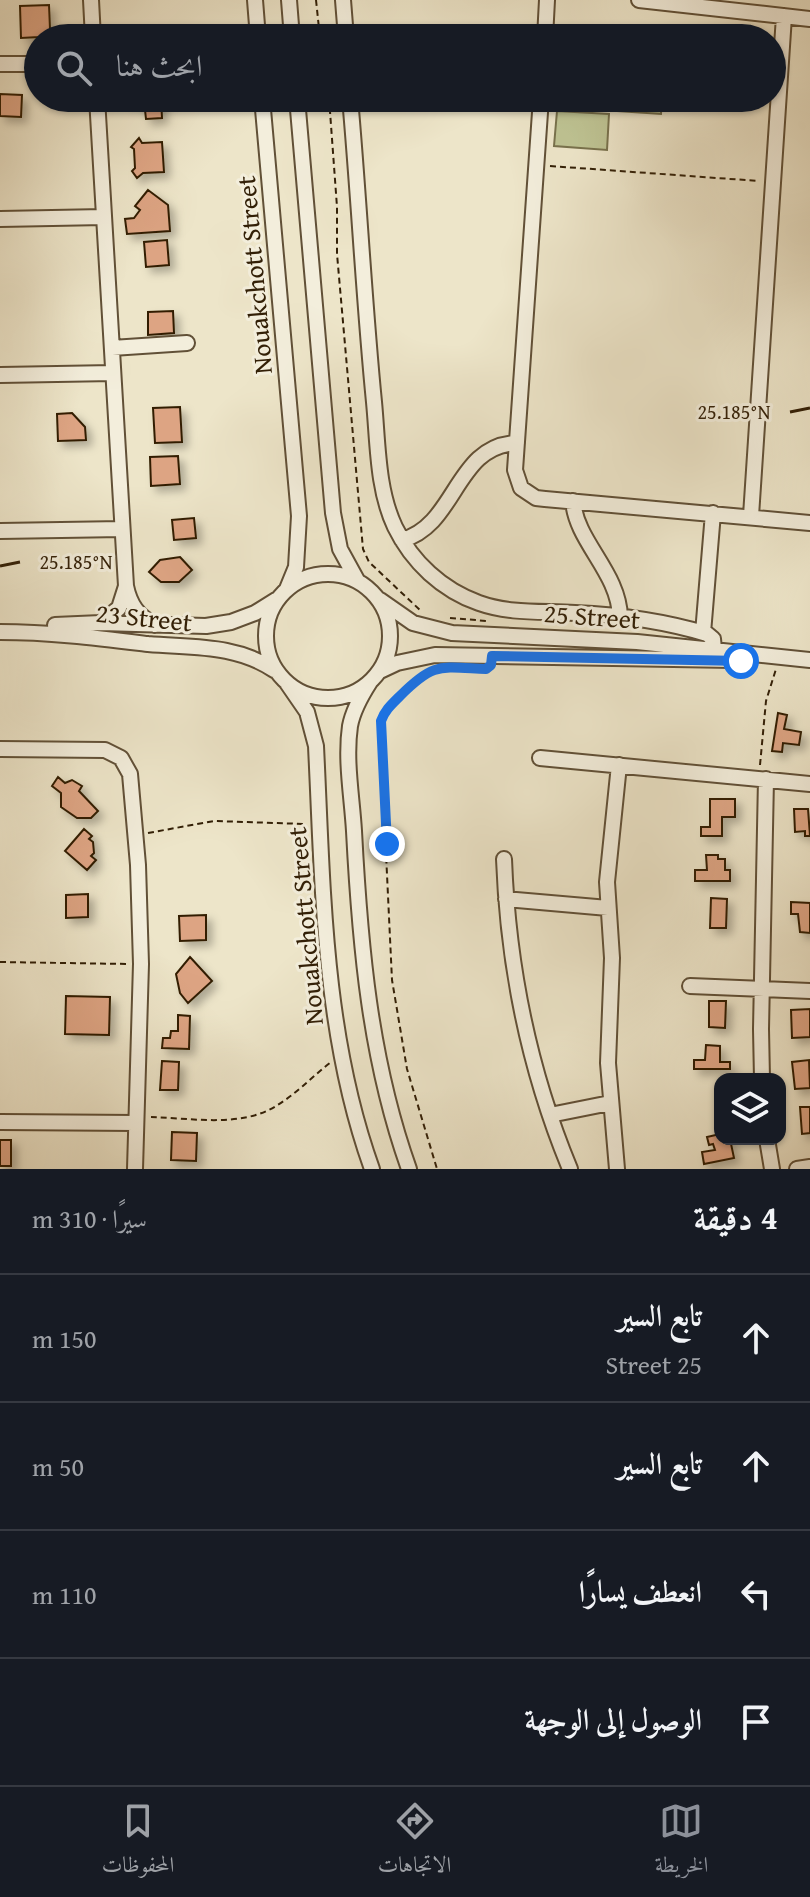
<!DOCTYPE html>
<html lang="ar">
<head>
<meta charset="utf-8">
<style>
  :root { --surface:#171b24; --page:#242831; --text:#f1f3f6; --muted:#9ea1a6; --line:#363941; --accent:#8c9099 }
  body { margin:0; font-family:"Gentium Book Plus",Amiri,serif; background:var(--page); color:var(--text); direction:rtl }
  .controls { position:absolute; right:24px; bottom:24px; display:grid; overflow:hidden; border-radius:16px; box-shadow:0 2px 6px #0004 }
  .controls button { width:72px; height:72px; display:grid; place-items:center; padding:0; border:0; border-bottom:2px solid var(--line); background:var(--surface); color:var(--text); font:40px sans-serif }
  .stop { position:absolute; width:24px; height:24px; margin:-18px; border:6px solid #1a73e8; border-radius:50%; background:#fff }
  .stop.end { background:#1a73e8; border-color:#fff; box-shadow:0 2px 8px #0008 }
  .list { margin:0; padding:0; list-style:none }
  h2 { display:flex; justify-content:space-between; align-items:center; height:104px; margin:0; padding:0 32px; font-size:34px }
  h2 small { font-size:26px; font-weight:400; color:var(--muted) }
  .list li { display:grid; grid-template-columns:52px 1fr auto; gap:24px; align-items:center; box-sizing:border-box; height:128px; padding:0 32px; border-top:2px solid var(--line) }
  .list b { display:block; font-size:30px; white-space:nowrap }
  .list p { margin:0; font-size:26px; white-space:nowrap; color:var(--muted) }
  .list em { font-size:26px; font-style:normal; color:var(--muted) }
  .icon { flex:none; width:44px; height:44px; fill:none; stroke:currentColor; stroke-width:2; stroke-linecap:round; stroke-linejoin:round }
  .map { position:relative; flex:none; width:810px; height:1169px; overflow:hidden; direction:ltr }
  .search { position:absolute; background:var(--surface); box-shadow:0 2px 6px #0004; left:24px; right:24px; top:24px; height:88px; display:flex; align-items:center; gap:20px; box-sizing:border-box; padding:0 28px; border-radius:44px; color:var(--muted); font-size:30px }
  .sheet { height:616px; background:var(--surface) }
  nav { display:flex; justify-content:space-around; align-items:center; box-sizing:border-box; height:112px; border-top:2px solid var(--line); background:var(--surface); font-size:22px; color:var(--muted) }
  nav a { display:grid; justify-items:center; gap:4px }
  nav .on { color:var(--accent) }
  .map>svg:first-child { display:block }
  .green { fill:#bec393; stroke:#78714c; stroke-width:2 }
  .building { fill:#dda483; stroke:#321f06; stroke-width:2; filter:url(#shadow) }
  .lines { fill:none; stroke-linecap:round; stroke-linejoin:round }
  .minor-casing { stroke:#615037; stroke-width:18 }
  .path { stroke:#321f06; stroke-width:2; stroke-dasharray:6 4; stroke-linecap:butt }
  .minor { stroke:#f3eedc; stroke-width:14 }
  .route { stroke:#1a73e8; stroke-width:10 }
  .ticks { fill:none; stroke:#321f06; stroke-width:3 }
  .labels { text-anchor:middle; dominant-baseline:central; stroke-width:6; stroke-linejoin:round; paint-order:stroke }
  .street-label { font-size:26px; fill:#321f06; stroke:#f3eedc }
  .ticks-label { font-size:20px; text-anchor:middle; fill:#321f06; stroke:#f3eedc; stroke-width:6; stroke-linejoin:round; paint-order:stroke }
</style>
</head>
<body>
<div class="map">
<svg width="810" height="1169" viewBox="0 0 810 1169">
  <defs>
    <filter id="shadow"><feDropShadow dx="5.5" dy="5.5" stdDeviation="4" flood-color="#0004"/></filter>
  </defs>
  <rect width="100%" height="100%" fill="#ede5c9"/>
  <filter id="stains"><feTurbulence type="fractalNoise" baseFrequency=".0025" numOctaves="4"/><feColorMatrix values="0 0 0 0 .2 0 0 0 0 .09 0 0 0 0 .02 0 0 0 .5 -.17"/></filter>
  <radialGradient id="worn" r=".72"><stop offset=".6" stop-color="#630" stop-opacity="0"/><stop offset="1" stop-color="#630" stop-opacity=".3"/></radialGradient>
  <path class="green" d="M559 98H662L661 114 558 107Z
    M557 111 609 114 607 150 554 146Z"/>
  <path class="building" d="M49 5 50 29 39 37 21 38 20 6Z
    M0 94 22 95 21 117 0 116Z
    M127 98H161L162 118 146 119 145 110 136 100 127 101Z
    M139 138 142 143 162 142 164 172 143 173 137 178 132 171 135 168 134 149 131 147Z
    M148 190 168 205 170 231 127 234 125 219 134 218 140 210 135 206Z
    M167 240 169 265 146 267 144 242Z
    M173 311 174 333 148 335V312Z
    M180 407 182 442 155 443 153 408Z
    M72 413 85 427 86 440 58 441 57 414Z
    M178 456 180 484 151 486 150 457Z
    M194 518 196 538 174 540 172 520Z
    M180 557 192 570 179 582H161L149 572 160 560Z
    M778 713 787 715 784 729 801 732 799 745 783 743 782 752 772 751Z
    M58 777 65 783 72 780 82 786 79 791 98 811 91 818H77L61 807V793L52 786Z
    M710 799H735V817H722V836H701V827H710Z
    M794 809H808L810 836H805V831L795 832Z
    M84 829 92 836 89 839 93 842 94 853 91 856 96 860 87 870 65 851Z
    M706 855H718V859H725V870H730V881H695V870H707Z
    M88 894V917L66 918V895Z
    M711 898 727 899 726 928H710Z
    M791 902 810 903V933L800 932 798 914H791Z
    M206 915V940L180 941 179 916Z
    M190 957 212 981 188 1003 180 993 176 974Z
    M66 996 110 997 109 1035 65 1034Z
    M709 1001H726L725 1028 709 1027Z
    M810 1009V1037L792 1038 791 1010Z
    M178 1015 190 1016 189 1049 162 1048 163 1038H170L171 1031H178Z
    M706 1045 720 1046V1062H730V1069H694V1060H705Z
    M809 1060 810 1088 795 1089 792 1062Z
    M162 1061 179 1062 178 1090H160Z
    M800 1107H810V1133L802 1134Z
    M172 1132 197 1133 196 1161 171 1160Z
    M720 1134V1139H730L734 1158 704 1164 702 1152 715 1150 713 1144 709 1145 707 1137Z
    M0 1140H11V1166H0Z"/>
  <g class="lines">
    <g class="minor-casing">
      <path id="minor" d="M91 0 93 38
        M255 0 258 38
        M289 0 292 38
        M343 0 346 38
        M639 0 810 19
        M545 38 547 0
        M0 64H38
        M97 98 126 586C130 605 138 616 155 625
        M262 98 299 516 296 567 287 589
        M297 98 333 513 340 549 357 580
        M350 98C359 199 364 301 374 402 378 443 377 489 395 527 412 562 442 590 479 603 510 614 542 611 575 613 619 615 664 621 707 634L713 639 714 649
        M541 98 515 470 521 488 536 498 545 499 810 523
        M0 219 104 217
        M112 348 187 343
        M0 375 113 373
        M573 501C576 542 619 572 620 617
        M751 516 784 16
        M0 531 122 529
        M402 540C457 525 455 445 517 443
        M266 636a62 62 0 1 1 124 0a62 62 0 1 1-124 0Z
        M380 600 413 623 452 633 637 642 810 660
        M101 623 119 608 126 586
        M55 625 101 623 206 626 231 622 255 613 276 600
        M0 632C50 632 98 638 148 644 193 648 235 644 274 670
        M703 633 713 513
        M380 671 397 663 435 655 733 660
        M370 682C361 696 353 710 350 726 345 760 352 797 354 831 360 946 370 1060 409 1169
        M287 683 307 712 316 746C323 888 323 1033 372 1169
        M0 749 105 750 121 758 130 774 138 865 141 964 135 1169
        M540 758 810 784
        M504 859C508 966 529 1070 570 1169
        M506 899 608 908
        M690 986 810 991
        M762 1079 761 1029 766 779
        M550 1115 610 1103
        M0 1122 136 1123
        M767 1139 772 1169
        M617 1169 608 1063 612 958 607 882 619 765
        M797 1169 810 1167"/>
    </g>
    <path class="path" d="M316 0 320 38
      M329 98 337 207V254L363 549 369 562 421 611
      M550 166 759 181
      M450 618 487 621
      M432 670C414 677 383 707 380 727L392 980 407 1069 437 1169
      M760 765 766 701 776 669
      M148 833 214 821 305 824
      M0 962 128 964
      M151 1117C191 1118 241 1128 276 1106 296 1094 313 1076 331 1062"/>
    <use href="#minor" class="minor"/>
  </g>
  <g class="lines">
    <path class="route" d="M387 844 381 721C385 710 392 704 400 696 434 662 439 667 486 669L491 665 492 656 741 661"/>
  </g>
  <path class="ticks" d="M790 412 810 408M0 566 20 562"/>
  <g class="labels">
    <g class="street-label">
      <text transform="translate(254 275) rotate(-95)">Nouakchott Street</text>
      <text transform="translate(592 616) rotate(4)">25 Street</text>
      <text transform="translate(144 617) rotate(6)">23 Street</text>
      <text transform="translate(305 926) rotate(-95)">Nouakchott Street</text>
    </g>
  </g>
  <g class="ticks-label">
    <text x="734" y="419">25.185°N</text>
    <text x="76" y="569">25.185°N</text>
  </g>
  <rect width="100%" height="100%" filter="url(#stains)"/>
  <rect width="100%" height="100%" fill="url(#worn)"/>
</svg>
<div class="controls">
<button><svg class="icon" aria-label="layers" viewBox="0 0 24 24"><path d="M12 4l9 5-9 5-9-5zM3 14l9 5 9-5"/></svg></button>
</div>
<div class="stop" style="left:741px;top:661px"></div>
<div class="stop end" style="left:387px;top:844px"></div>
<div class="search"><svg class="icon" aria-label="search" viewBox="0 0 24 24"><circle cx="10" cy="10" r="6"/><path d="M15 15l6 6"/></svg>ابحث هنا</div>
</div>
<section class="sheet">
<h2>4 دقيقة<small>سيرًا · 310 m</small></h2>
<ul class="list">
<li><svg class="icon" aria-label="ahead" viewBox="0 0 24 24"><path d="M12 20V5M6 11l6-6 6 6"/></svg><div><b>تابع السير</b><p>25 Street</p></div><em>150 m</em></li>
<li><svg class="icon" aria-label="ahead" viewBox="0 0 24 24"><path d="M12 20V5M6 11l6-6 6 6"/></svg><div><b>تابع السير</b></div><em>50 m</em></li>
<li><svg class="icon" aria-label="left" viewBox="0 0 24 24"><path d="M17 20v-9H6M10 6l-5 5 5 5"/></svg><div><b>انعطف يسارًا</b></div><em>110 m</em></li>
<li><svg class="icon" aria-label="arrive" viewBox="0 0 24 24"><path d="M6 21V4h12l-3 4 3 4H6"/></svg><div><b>الوصول إلى الوجهة</b></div></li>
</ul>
</section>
<nav>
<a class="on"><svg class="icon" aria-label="map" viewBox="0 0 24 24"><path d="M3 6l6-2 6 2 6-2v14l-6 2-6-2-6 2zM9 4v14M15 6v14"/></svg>الخريطة</a>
<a><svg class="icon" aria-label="directions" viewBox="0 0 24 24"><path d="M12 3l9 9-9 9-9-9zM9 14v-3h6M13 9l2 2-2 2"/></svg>الاتجاهات</a>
<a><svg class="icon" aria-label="saved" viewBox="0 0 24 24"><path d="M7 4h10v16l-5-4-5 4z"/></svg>المحفوظات</a>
</nav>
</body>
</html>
